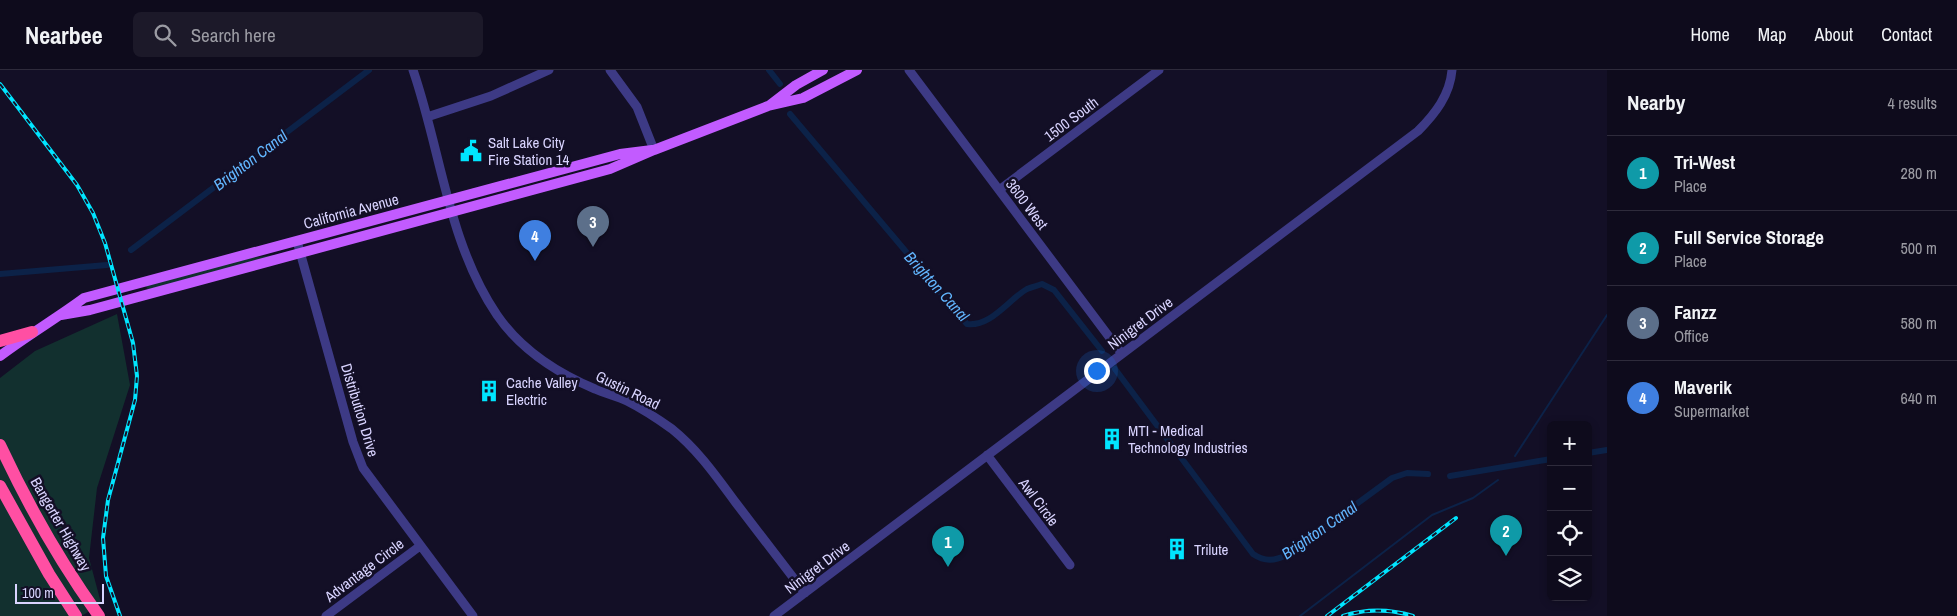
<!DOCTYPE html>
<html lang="en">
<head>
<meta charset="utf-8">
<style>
  :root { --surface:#0e0b1c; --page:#1c1929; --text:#f1f3f6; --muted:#9b9ba3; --line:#2e2b3b; --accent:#b45309 }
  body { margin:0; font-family:"Archivo Narrow",sans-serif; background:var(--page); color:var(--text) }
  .controls { position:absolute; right:15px; bottom:15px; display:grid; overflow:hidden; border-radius:8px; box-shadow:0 2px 8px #0003 }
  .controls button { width:45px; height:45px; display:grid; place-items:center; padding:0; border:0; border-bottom:1px solid var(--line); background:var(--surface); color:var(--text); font:25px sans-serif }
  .scale { position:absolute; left:15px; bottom:12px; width:89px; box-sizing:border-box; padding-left:5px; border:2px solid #d9d4ff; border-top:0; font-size:14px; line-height:18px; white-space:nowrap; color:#d9d4ff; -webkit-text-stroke:4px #130f26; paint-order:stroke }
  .you { position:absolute; left:1096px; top:300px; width:18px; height:18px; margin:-12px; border:4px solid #fff; border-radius:50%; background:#1a73e8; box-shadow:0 0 0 8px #1a73e833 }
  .badge { display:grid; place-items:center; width:32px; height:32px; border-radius:50%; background:var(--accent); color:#fff; font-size:16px; font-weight:700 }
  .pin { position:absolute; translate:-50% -41px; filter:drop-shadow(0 1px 2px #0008) }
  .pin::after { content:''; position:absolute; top:26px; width:18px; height:15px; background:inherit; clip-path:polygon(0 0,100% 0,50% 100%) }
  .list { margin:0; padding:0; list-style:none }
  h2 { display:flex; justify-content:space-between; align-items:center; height:65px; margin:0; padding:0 20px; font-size:21px }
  h2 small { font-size:16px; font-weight:400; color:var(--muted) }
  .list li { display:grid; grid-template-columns:32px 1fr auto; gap:15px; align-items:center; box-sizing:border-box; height:75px; padding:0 20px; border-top:1px solid var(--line) }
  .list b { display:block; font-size:19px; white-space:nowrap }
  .list p { margin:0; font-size:16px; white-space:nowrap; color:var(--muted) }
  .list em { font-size:16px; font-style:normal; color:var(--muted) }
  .icon { flex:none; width:28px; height:28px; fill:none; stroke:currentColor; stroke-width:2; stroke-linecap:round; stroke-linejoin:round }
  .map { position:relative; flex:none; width:1607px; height:546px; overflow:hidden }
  header { display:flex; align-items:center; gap:30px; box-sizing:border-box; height:70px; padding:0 25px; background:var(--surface); border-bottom:1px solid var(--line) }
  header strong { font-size:24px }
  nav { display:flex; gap:28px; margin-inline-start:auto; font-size:18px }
  .search { width:350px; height:45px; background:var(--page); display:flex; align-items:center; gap:12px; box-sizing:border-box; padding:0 18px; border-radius:8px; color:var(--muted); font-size:19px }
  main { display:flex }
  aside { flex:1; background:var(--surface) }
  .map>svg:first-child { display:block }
  .green { fill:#12302f }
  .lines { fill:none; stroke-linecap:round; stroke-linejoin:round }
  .stream { stroke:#0c2248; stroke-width:2 }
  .canal { stroke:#0c2248; stroke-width:6 }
  .minor { stroke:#3d3a85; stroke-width:9 }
  .major { stroke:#c25bff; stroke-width:10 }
  .highway { stroke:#ff4fa3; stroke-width:12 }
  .rail-casing { stroke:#00e5ff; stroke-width:4 }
  .rail { stroke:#130f26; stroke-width:2; stroke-dasharray:5.5; stroke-linecap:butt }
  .labels { text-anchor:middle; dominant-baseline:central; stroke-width:5; stroke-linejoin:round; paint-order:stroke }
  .street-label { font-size:15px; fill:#d9d4ff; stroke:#130f26 }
  .poi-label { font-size:15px; fill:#d9d4ff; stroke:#130f26; text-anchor:start }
  .water-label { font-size:16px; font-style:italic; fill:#62b6ff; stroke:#130f26 }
</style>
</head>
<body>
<header>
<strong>Nearbee</strong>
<div class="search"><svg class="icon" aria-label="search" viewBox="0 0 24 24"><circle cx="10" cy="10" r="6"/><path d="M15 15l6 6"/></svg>Search here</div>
<nav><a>Home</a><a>Map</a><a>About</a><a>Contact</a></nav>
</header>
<main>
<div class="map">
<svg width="1607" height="546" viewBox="0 0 1607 546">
  <rect width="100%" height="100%" fill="#130f26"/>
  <path class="green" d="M282 184 148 220 146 216 243 189Z
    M117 244 130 315 97 418 89 488 101 533 82 546H0V308L35 281Z"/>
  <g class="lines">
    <path class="stream" d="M1515 386 1607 245
      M1300 546 1432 445 1473 428 1498 410"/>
    <path class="canal" d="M769 0 780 14
      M790 44 967 254C991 257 1008 230 1027 219 1031 217 1037 216 1042 214L1054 220 1102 281
      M131 180 369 0
      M0 204 107 195
      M1115 299 1253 484C1265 492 1274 491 1287 485L1392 408 1407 403 1428 404
      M1588 383 1607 380
      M1450 406 1551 389"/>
    <path class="minor" d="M413 0C441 81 448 173 497 245 521 280 557 303 595 319 606 324 617 326 627 331 643 339 658 349 672 359 698 380 716 406 736 433 759 463 782 493 805 523
      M610 0 637 37 654 80
      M909 0 1122 284
      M427 47 491 26 549 0
      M999 120 1159 0
      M297 171 353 372 363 398 473 546
      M987 385 1070 495
      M326 546 420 476
      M774 546 1418 61C1435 44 1450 25 1452 0"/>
    <path class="major" d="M770 35 796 15 823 0
      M61 245 90 240 610 99 654 80 768 36 803 28 857 0
      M0 286C28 265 57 248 84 228L620 84 652 80"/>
    <path class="highway" d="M0 271 32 262
      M0 375C28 435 60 492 99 546
      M0 416 49 504 76 546"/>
    <g class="rail-casing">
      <path id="rail" d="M0 14 77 115 93 143 105 173 133 273 137 306 135 330 108 430 103 468 106 506 120 546
        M1327 546 1456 448
        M1343 546C1365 539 1390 539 1413 546"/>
    </g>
    <use href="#rail" class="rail"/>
  </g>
  <defs>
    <g id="civic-bare" transform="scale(1.725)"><path d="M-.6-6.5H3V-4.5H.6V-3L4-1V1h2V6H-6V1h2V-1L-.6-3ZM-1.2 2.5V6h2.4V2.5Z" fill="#00e5ff" stroke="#130f26" stroke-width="2.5" paint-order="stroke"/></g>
    <g id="building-bare" transform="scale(1.725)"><path d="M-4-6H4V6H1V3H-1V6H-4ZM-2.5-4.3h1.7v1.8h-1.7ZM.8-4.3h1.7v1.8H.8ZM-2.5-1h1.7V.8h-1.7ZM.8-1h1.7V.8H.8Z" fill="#00e5ff" stroke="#130f26" stroke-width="2.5" paint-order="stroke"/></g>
  </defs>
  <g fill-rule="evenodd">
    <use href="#civic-bare" x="471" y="81"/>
    <use href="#building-bare" x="489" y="321"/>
    <use href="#building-bare" x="1112" y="369"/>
    <use href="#building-bare" x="1177" y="479"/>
  </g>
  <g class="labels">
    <g class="street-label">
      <text transform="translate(1071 49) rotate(-37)">1500 South</text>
      <text transform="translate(1027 134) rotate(53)">3600 West</text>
      <text transform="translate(351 141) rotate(-15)">California Avenue</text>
      <text transform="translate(1140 253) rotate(-37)">Ninigret Drive</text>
      <text transform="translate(628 320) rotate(26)">Gustin Road</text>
      <text transform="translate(360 340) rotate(73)">Distribution Drive</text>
      <text transform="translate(1039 432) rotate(53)">Awl Circle</text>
      <text transform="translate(61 454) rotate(60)">Bangerter Highway</text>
      <text transform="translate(817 497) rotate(-37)">Ninigret Drive</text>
      <text transform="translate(364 500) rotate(-37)">Advantage Circle</text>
    </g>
    <g class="poi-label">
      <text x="488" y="72">Salt Lake City<tspan x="488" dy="17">Fire Station 14</tspan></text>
      <text x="506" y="312">Cache Valley<tspan x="506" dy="17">Electric</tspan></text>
      <text x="1128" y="360">MTI - Medical<tspan x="1128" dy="17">Technology Industries</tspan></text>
      <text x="1194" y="479">Trilute</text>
    </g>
    <g class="water-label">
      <text transform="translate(250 90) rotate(-37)">Brighton Canal</text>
      <text transform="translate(937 216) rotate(48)">Brighton Canal</text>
      <text transform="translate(1319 460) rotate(-35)">Brighton Canal</text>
    </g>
  </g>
</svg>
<div class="controls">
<button>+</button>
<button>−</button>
<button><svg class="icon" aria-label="locate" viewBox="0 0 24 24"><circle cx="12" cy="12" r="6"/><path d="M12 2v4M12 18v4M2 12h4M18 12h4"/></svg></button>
<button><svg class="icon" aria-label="layers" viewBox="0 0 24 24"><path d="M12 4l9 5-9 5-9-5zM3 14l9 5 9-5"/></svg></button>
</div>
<div class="scale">100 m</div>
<div class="you"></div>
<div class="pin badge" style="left:948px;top:497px;background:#0f9aa8">1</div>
<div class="pin badge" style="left:1506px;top:486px;background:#0f9aa8">2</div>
<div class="pin badge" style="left:593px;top:177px;background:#5c6f8a">3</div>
<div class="pin badge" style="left:535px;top:191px;background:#3f7fe0">4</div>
</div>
<aside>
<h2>Nearby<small>4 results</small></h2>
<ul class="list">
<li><span class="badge" style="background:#0f9aa8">1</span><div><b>Tri-West</b><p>Place</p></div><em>280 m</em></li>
<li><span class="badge" style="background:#0f9aa8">2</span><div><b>Full Service Storage</b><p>Place</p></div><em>500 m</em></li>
<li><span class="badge" style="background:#5c6f8a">3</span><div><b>Fanzz</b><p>Office</p></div><em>580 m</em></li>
<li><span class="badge" style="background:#3f7fe0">4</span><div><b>Maverik</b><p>Supermarket</p></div><em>640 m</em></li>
</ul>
</aside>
</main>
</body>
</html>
